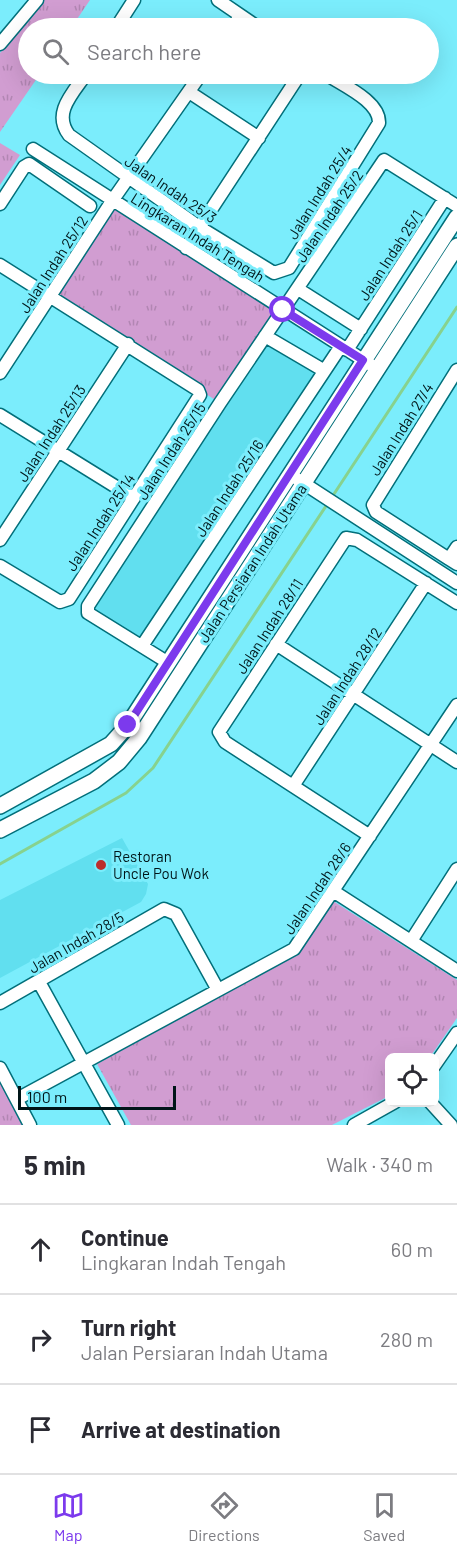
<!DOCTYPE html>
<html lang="en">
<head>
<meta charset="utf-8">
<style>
  :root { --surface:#fff; --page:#f2f2f3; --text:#2b2b33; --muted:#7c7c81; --line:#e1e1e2; --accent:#7c3aed }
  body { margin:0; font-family:Barlow,sans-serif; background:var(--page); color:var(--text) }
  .controls { position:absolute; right:18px; bottom:18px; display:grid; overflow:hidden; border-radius:9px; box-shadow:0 6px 24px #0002 }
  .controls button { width:54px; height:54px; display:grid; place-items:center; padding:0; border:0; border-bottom:2px solid var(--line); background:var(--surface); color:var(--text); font:30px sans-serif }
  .scale { position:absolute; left:18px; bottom:15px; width:158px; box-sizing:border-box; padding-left:6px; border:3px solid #001518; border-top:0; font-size:16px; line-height:21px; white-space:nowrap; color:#001518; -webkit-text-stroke:4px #7bedfc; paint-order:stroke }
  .stop { position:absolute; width:18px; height:18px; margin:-14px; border:4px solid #7c3aed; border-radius:50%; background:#fff }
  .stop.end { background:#7c3aed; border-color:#fff; box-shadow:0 2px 6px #0008 }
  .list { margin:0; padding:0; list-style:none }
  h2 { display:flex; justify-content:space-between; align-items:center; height:78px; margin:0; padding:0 24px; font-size:26px }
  h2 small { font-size:20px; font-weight:400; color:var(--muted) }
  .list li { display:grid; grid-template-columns:39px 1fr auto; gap:18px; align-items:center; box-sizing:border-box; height:90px; padding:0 24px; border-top:2px solid var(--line) }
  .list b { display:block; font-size:22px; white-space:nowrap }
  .list p { margin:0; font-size:20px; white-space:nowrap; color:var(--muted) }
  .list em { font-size:20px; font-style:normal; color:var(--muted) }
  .icon { flex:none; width:33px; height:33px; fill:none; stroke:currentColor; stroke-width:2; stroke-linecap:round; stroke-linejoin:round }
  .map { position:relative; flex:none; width:457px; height:1125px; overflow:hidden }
  .search { position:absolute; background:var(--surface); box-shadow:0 6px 24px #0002; left:18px; right:18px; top:18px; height:66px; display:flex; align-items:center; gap:15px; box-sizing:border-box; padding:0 21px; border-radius:33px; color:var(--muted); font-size:22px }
  .sheet { height:348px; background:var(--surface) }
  nav { display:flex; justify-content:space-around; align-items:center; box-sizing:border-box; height:84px; border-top:2px solid var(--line); background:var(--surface); font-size:16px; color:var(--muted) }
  nav a { display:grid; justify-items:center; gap:3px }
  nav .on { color:var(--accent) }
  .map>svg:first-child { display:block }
  .built { fill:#61dfef }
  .park { fill:url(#park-tufts) }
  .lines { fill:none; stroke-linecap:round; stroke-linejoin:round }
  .stream { stroke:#87d28e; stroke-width:3 }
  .minor-casing { stroke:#026f7a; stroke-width:15 }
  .major-casing { stroke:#026f7a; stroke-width:18 }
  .minor { stroke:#fff; stroke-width:12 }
  .major { stroke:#fff; stroke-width:15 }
  .route { stroke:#7c3aed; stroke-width:8 }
  .poi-dot { fill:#bc2d2b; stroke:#7bedfc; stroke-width:2 }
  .labels { text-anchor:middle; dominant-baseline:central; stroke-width:6; stroke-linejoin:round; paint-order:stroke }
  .street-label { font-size:15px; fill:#001518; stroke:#7bedfc }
  .poi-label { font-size:15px; fill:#001518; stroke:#7bedfc; text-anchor:start }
</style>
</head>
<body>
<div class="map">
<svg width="457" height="1125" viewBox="0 0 457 1125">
  <defs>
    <pattern id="park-tufts" width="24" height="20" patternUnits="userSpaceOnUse" patternTransform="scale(1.5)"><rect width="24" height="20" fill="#d19dd1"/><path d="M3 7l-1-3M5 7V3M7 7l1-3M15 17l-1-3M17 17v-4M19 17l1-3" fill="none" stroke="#b286b3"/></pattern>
  </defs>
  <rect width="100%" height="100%" fill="#7bedfc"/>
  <path class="built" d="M266 342 318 371 141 641 90 610Z
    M122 838 148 884 146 894 141 902 0 978V900Z"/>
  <path class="park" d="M43 0H90L71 28H28V74H40L0 132V53Z
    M0 143 20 155 0 185Z
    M112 201 283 310 220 403 51 295Z
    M333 901 457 980V1018L430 1057 390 1058 389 1096 332 1125H131L97 1064 298 953Z
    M0 1082 22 1125H0Z"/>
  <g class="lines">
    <path class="stream" d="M332 497 457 307
      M0 864 126 793 153 768 328 503"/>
    <g class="minor-casing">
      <path id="minor" d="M218 0 259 28
        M116 28 134 0
        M232 28 240 16
        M0 44 37 0
        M86 74C73 93 52 113 69 135L199 227 274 273 289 268 379 123C380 101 342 85 326 74
        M189 92 259 138
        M33 149 371 365
        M0 204 24 167 29 164 90 206
        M186 248 300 74
        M0 265 198 390 200 395 69 599 60 602 0 566
        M298 289 361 329
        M265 336 323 370
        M347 350 445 198
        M0 373 112 201 201 74
        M0 415 134 498
        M297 479 457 583
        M0 540 128 344
        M457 547 449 559 457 564
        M449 559 376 512 373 505 457 370
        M276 644 457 762
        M142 646 341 346
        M167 662 88 613V606L220 403 384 160 457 206
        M293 786 426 583
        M370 836 225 742 219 732 346 538 357 540 457 603
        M333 891 457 971
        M411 941 457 869
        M39 982 118 1125
        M0 1003 164 909 176 914 218 990
        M434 1066 457 1033
        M0 1068 30 1125
        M17 1099 294 949 457 705
        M430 1102 451 1125
        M354 1125 395 1102"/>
    </g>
    <g class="major-casing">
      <path id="major" d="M0 806 111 744 128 725 457 217
        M0 830 94 781 119 762 139 738 457 246"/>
    </g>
    <use href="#minor" class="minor"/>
    <use href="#major" class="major"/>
  </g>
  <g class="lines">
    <path class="route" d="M128 725 363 360 283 310"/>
  </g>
  <circle class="poi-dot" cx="101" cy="865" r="6"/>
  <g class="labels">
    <g class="street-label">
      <text transform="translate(171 189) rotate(34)">Jalan Indah 25/3</text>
      <text transform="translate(319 192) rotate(-58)">Jalan Indah 25/4</text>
      <text transform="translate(329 216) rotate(-56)">Jalan Indah 25/2</text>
      <text transform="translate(198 237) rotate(32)">Lingkaran Indah Tengah</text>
      <text transform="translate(390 255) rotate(-57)">Jalan Indah 25/1</text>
      <text transform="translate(53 264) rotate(-57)">Jalan Indah 25/12</text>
      <text transform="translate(401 429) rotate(-58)">Jalan Indah 27/4</text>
      <text transform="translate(51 433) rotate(-57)">Jalan Indah 25/13</text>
      <text transform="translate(171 451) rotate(-57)">Jalan Indah 25/15</text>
      <text transform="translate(229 488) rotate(-57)">Jalan Indah 25/16</text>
      <text transform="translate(100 522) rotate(-57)">Jalan Indah 25/14</text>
      <text transform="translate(252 563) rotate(-57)">Jalan Persiaran Indah Utama</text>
      <text transform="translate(269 626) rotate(-57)">Jalan Indah 28/11</text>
      <text transform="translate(347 676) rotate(-57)">Jalan Indah 28/12</text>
      <text transform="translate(317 888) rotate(-56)">Jalan Indah 28/6</text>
      <text transform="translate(76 942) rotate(-30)">Jalan Indah 28/5</text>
    </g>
    <g class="poi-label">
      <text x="113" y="856">Restoran<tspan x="113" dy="17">Uncle Pou Wok</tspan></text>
    </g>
  </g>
</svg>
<div class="controls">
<button><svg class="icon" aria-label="locate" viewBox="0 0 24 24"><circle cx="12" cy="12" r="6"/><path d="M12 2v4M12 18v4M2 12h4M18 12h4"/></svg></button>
</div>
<div class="scale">100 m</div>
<div class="stop" style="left:283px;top:310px"></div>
<div class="stop end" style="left:128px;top:725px"></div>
<div class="search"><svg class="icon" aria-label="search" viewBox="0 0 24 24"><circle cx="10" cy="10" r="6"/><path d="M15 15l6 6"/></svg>Search here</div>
</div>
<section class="sheet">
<h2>5 min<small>Walk · 340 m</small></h2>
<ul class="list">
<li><svg class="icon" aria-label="ahead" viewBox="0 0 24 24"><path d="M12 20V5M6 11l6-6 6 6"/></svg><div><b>Continue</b><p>Lingkaran Indah Tengah</p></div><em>60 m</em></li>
<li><svg class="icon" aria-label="right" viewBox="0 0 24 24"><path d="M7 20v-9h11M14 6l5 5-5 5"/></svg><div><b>Turn right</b><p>Jalan Persiaran Indah Utama</p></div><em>280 m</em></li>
<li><svg class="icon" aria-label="arrive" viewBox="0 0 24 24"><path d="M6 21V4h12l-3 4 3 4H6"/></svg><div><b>Arrive at destination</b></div></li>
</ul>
</section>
<nav>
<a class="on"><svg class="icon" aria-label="map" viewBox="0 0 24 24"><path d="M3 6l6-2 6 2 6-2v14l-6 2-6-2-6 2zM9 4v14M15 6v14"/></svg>Map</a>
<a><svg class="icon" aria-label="directions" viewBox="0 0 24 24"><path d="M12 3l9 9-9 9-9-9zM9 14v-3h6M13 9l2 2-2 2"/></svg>Directions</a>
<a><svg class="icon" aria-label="saved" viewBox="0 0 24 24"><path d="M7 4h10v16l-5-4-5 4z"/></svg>Saved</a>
</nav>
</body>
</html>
